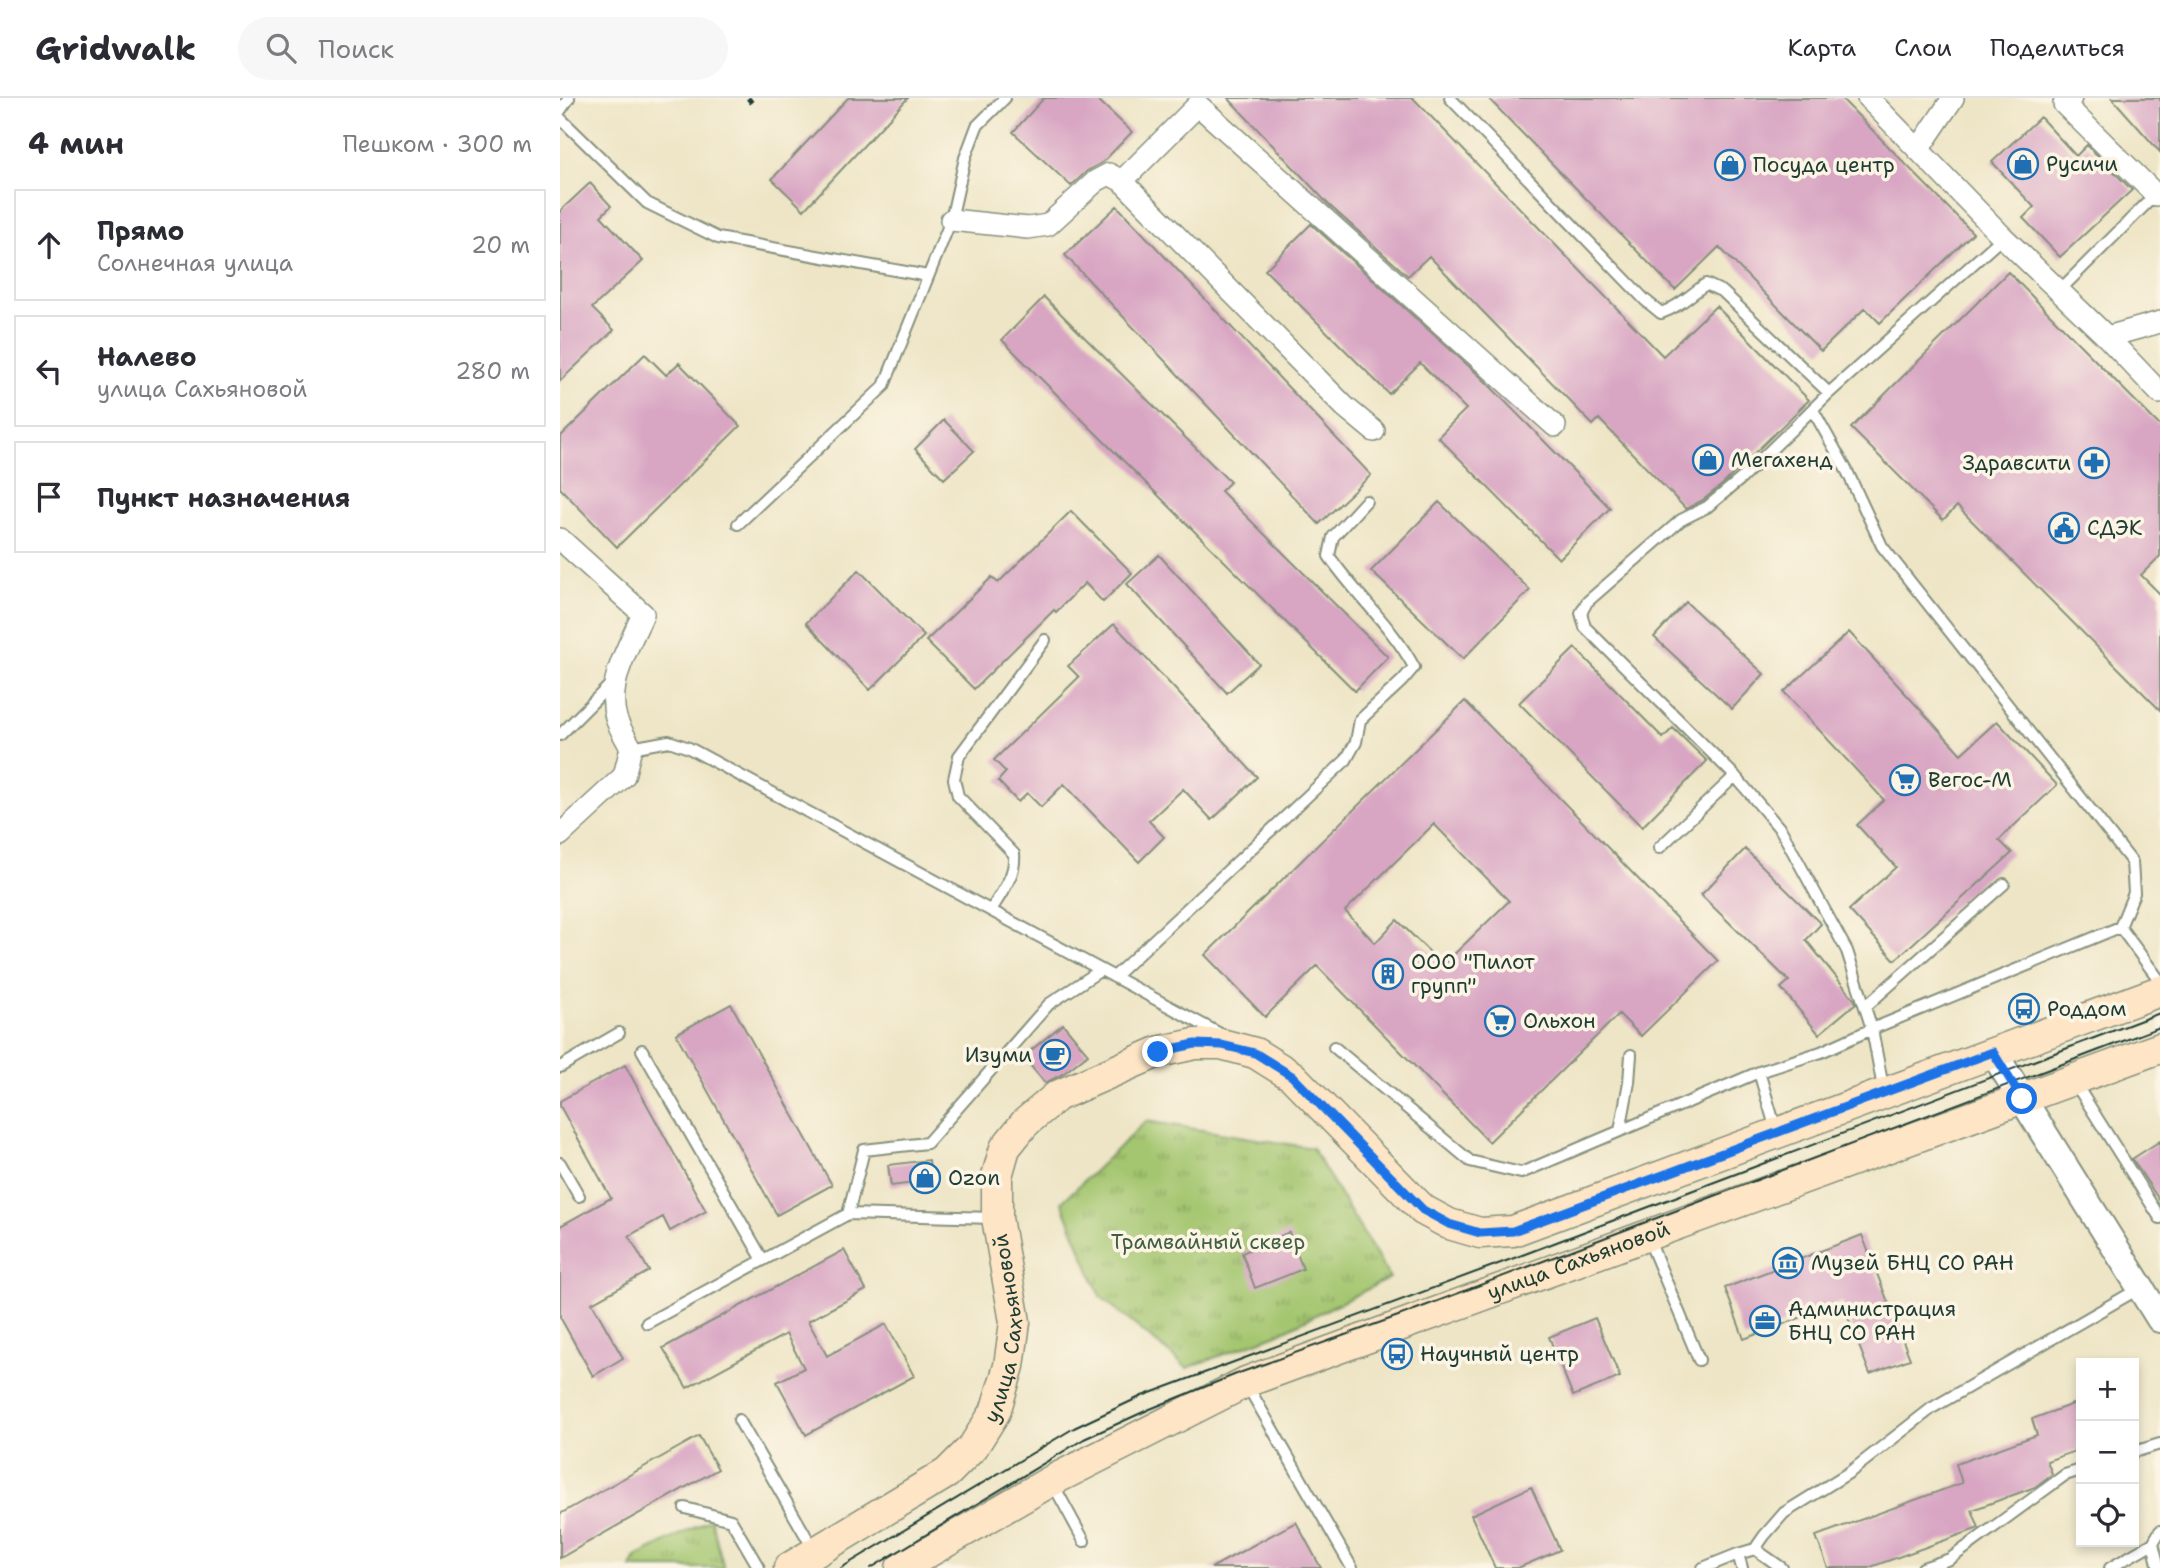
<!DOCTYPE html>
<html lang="ru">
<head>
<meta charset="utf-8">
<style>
  :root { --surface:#fff; --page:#f7f7f7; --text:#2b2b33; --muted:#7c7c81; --line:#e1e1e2 }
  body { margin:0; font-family:"Shantell Sans",sans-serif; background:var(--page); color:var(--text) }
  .controls { position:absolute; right:21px; bottom:21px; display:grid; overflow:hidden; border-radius:0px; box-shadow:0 4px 10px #0003 }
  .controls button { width:63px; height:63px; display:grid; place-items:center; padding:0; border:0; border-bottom:2px solid var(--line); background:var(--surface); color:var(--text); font:35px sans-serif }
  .stop { position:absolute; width:21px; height:21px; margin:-16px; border:5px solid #1a73e8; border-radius:50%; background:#fff }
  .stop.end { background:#1a73e8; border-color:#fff; box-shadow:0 2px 7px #0008 }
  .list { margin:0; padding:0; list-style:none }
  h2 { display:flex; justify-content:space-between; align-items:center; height:91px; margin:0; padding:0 28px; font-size:30px }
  h2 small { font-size:23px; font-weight:400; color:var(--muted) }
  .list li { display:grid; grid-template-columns:46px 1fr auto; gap:21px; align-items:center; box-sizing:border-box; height:112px; margin:0 14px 14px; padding:0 14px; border:2px solid var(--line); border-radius:0px }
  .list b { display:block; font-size:26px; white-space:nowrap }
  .list p { margin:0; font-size:23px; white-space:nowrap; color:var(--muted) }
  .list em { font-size:23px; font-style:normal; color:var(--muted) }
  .icon { flex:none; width:38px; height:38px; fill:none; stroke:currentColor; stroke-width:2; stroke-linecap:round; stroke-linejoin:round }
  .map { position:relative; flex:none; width:1600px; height:1470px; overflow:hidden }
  header { display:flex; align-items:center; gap:42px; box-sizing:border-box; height:98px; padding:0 35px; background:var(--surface); border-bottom:2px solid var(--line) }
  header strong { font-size:33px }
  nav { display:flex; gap:38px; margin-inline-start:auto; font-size:24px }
  .search { width:490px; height:63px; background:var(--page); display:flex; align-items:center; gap:18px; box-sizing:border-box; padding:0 24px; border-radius:38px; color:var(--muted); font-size:26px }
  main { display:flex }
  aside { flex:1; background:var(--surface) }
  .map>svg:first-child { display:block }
  .grass { fill:url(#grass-tufts); stroke:#628252; stroke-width:2 }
  .building { fill:#d8a5c3; fill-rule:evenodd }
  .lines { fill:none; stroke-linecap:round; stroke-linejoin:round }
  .service-casing { stroke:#86917d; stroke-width:14 }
  .minor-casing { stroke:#86917d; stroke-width:24 }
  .tertiary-casing { stroke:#86917d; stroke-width:30 }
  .secondary-casing { stroke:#86917d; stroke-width:33 }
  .service { stroke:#fff; stroke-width:10 }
  .minor { stroke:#fff; stroke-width:21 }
  .tertiary { stroke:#fff; stroke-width:26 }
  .secondary { stroke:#fde5c5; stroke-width:30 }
  .tram { stroke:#1f3d34; stroke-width:2 }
  .rail { stroke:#1f3d34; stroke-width:5; stroke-dasharray:10 5; stroke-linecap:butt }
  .route { stroke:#1a73e8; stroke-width:9 }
  .labels { text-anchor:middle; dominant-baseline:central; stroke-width:7; stroke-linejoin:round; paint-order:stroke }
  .poi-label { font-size:21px; fill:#1f3d34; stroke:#fcf5e5; text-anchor:start }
  .park-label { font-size:21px; fill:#405f43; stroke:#fcf5e5 }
  .street-label { font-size:21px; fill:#1f3d34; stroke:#fcf5e5 }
</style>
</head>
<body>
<header>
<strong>Gridwalk</strong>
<div class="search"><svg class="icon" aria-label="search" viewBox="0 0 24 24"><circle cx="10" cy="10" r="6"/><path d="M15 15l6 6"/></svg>Поиск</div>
<nav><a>Карта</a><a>Слои</a><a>Поделиться</a></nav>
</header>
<main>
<aside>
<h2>4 мин<small>Пешком · 300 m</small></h2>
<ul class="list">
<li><svg class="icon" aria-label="ahead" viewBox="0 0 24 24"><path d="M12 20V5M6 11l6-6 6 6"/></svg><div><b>Прямо</b><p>Солнечная улица</p></div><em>20 m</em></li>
<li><svg class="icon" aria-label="left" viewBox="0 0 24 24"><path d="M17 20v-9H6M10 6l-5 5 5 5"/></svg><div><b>Налево</b><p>улица Сахьяновой</p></div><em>280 m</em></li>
<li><svg class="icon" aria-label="arrive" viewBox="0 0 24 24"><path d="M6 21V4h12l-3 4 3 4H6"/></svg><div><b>Пункт назначения</b></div></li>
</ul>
</aside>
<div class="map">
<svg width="1600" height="1470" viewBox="0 0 1600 1470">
  <defs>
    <pattern id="grass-tufts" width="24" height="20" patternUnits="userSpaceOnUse" patternTransform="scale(1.75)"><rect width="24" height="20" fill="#a4c66f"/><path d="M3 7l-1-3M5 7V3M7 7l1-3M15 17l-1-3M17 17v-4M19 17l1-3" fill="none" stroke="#85a25c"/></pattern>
  </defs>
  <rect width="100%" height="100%" fill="#fcf5e5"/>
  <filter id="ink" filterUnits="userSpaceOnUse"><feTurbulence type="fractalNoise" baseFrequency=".0143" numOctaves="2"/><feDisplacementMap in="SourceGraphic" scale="14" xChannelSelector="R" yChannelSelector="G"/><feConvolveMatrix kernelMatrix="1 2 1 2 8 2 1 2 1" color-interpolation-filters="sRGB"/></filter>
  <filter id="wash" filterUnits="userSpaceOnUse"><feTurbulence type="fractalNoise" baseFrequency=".00686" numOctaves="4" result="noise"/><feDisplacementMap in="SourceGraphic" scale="28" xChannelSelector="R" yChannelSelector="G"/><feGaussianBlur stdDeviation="1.57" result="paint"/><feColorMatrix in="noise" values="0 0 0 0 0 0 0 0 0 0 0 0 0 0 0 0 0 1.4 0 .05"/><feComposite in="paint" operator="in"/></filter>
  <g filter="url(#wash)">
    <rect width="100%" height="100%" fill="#eee5c6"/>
    <path class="grass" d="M586 1023 752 1050 830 1180 717 1236 627 1270 540 1198 502 1104Z
      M151 1421 164 1470H71L76 1459Z"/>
    <g id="blocks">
      <path class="building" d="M288 0H348L244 112 212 81Z
        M484 0H536L572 34 543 64 527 73 511 88 453 34Z
        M668 0H853L1103 258 1156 208 1249 302 1163 386 1143 402 1126 411 1039 321 1033 327 869 158 848 178 769 107Z
        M928 0H1281L1413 135 1320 225 1305 210 1261 253 1159 149 1115 192Z
        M1552 0H1600V54Z
        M1480 19 1516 58 1527 47 1572 92 1500 159 1463 120 1474 109 1432 64Z
        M30 85 51 108 41 118 83 163 32 210 54 232 0 283V113Z
        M557 108 811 377 759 426 505 157Z
        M751 126 922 280 1050 410 999 461 878 339 906 311 860 265 829 296 705 172Z
        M1448 174 1600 328V458L1581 477 1600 496V612L1397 408 1383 422 1291 330Z
        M484 199 670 384 661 393 828 559 795 593 442 242Z
        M85 256 106 277 119 265 180 328 57 449 0 390V339Z
        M384 322 414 353 384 381 355 351Z
        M879 404 970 492 903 561 811 473Z
        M511 413 572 475 543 504 525 485 496 514 494 512 414 591 366 543 432 479 438 485Z
        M599 457 699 566 667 595 567 486Z
        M299 472 364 538 310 592 246 525Z
        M1126 504 1204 576 1172 611 1094 539Z
        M554 526 697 679 652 722 623 691 589 723 604 739 579 764 504 686 481 709 467 695 458 704 438 683 446 674 434 662 519 579 508 568Z
        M1289 534 1401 656 1437 623 1497 687 1439 742 1452 755 1335 862 1289 812 1336 769 1297 727 1324 702 1224 594Z
        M1015 550 1103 640 1113 630 1147 663 1082 729 959 605Z
        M905 603 1158 863 1081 938 1059 916 929 1044 757 868 705 919 645 857ZM874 726 949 803 883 867 837 822 815 845 785 813Z
        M1185 751 1261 826 1246 842 1294 901 1296 905 1259 936 1221 890 1229 883 1141 797Z
        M171 906 272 1087 217 1117 116 936Z
        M503 926 528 956 503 976 485 985 463 959Z
        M65 967 146 1113 110 1133 103 1119 69 1138 89 1173 32 1205 63 1260 33 1278 0 1219V1128L51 1100 0 1008V1003Z
        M1600 1043V1103L1572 1061Z
        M369 1062 371 1083 331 1088 328 1067Z
        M729 1134 743 1171 695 1190 682 1155Z
        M1302 1137 1350 1261 1310 1276 1282 1204 1184 1241 1165 1190Z
        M284 1152 306 1192 248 1223 267 1258 326 1226 354 1278 246 1337 217 1284 244 1270 226 1236 127 1290 103 1250Z
        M1035 1220 1060 1279 1013 1298 989 1239Z
        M1521 1303V1351L1487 1363 1492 1376 1475 1389 1412 1412 1419 1430 1308 1470H1268L1256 1438 1402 1385 1396 1366 1477 1337 1472 1321Z
        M139 1338 158 1371 0 1460V1416Z
        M971 1389 1000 1452 958 1470H935L911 1417Z
        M736 1424 761 1470H651Z"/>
    </g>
  </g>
  <g filter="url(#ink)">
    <use href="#blocks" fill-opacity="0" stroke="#86917d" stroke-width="2"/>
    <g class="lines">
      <g class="service-casing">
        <path id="service" d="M890 0 1085 202 1101 215C1119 209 1131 196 1146 186L1163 194 1269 295 1443 139
          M0 13 9 0
          M0 20 87 105 158 140 368 178
          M1499 193 1596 96
          M1253 312 1287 373 1322 448 1572 764 1574 795 1560 829 1312 931 1324 995
          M178 426 324 288 391 122 405 60 417 28 445 0
          M0 637 53 584
          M71 650 109 643 129 650 662 937
          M1099 750 1175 678
          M431 812C442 794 456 777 454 756L398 698 394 681 399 658 485 542
          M1560 829 1600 883
          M554 879 786 662 796 644 800 622 842 583 854 569C832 528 795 496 769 458L773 439 806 403
          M1305 909 1444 786
          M774 949 910 1063 961 1075 1199 974 1261 954 1312 931 1287 853 1221 732 1175 678 1025 529 1021 515 1027 504 1121 422 1147 409 1182 380 1269 295
          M82 952 203 1162
          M0 969 59 935
          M1199 974 1217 1035
          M1515 985 1600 1120
          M1060 1033 1069 984 1071 957
          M0 1065 19 1098
          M288 1116 304 1052 367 1045 489 906 541 872
          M1088 1140 1139 1262
          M87 1225 288 1116 434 1120
          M687 1287 792 1470
          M179 1322 254 1452
          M1574 1354 1600 1346
          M493 1386 524 1443
          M125 1410 171 1422 199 1470
          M1143 1470 1178 1456
          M1182 1470 1178 1456 1195 1451
          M1222 1470 1195 1451 1204 1438 1224 1415 1290 1374 1372 1310 1580 1190
          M1363 1470 1390 1461 1505 1377 1521 1372
          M1550 1470 1593 1445
          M1599 1470 1593 1445 1600 1433"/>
      </g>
      <g class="minor-casing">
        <path id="minor" d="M1308 0 1443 139 1547 239 1600 295
          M1511 0 1504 6 1596 97
          M1358 52 1393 0
          M562 83 638 7 995 328
          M391 122 468 130 488 127 536 83 549 76 562 83 785 309 814 333
          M1547 239 1600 224
          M0 441 83 516C69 548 46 585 56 620 59 630 66 640 71 650L64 678 0 737"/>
      </g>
      <g class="tertiary-casing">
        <path id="tertiary" d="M1433 954 1600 1221"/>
      </g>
      <g class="secondary-casing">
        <g id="secondary">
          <path id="s1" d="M229 1470 387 1375 413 1349 435 1314 449 1268 455 1224 437 1120V1078L445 1050 465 1025 497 998 598 954 635 946H661L695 955 732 978 863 1112 889 1126 920 1135 953 1133 1600 893"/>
          <path id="s2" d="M341 1470 491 1383 686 1284 1600 950"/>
        </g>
      </g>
      <use href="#service" class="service"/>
      <use href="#minor" class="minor"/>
      <use href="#tertiary" class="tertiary"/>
      <use href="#secondary" class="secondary"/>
      <path class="tram" d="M281 1470 514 1330 582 1298 965 1156 1600 915
        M311 1470 524 1341 590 1311 679 1275 841 1217 1600 929"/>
      <path class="rail" d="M188 0 192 5"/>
    </g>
  </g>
  <g class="lines" filter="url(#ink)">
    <path class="route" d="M598 954 635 946 662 947 695 955 732 978 863 1112 889 1126 920 1135 953 1133 1433 954 1462 1001"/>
  </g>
  <defs>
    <g id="shop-ring" transform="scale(1.575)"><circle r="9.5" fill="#fcf5e5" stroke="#1f6fb2" stroke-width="1.5"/><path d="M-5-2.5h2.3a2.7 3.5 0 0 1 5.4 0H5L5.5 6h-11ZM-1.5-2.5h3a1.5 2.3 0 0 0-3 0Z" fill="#1f6fb2"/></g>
    <g id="pharmacy-ring" transform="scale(1.575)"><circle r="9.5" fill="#fcf5e5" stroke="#1f6fb2" stroke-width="1.5"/><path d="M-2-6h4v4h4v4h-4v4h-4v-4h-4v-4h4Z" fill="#1f6fb2"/></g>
    <g id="civic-ring" transform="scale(1.575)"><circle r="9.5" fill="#fcf5e5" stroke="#1f6fb2" stroke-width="1.5"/><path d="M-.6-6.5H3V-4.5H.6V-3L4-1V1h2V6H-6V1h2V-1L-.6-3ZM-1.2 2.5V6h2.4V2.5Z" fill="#1f6fb2"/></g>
    <g id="supermarket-ring" transform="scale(1.575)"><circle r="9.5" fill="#fcf5e5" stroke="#1f6fb2" stroke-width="1.5"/><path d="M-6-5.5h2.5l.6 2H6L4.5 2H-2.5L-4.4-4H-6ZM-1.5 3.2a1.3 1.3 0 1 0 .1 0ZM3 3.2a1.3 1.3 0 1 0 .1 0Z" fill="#1f6fb2"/></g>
    <g id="building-ring" transform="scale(1.575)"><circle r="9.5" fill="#fcf5e5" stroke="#1f6fb2" stroke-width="1.5"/><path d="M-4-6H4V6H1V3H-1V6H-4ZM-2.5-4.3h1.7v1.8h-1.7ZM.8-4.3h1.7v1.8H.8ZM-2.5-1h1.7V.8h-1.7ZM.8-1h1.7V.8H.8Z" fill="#1f6fb2"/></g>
    <g id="bus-ring" transform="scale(1.575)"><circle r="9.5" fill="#fcf5e5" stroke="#1f6fb2" stroke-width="1.5"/><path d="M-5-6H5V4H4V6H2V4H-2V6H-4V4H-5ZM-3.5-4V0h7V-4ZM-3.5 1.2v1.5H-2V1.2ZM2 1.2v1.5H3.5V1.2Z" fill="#1f6fb2"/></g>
    <g id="cafe-ring" transform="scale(1.575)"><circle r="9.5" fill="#fcf5e5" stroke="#1f6fb2" stroke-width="1.5"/><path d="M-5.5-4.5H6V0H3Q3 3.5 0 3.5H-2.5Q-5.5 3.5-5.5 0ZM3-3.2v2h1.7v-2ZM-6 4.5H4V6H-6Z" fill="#1f6fb2"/></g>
    <g id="museum-ring" transform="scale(1.575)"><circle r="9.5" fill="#fcf5e5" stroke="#1f6fb2" stroke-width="1.5"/><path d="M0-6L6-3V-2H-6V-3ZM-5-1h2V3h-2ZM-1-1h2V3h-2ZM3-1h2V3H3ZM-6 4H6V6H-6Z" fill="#1f6fb2"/></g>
    <g id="office-ring" transform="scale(1.575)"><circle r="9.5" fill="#fcf5e5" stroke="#1f6fb2" stroke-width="1.5"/><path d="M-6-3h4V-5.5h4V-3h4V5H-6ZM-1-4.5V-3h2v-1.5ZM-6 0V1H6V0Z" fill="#1f6fb2"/></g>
  </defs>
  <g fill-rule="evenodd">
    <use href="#shop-ring" x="1463" y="66"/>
    <use href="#shop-ring" x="1170" y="67"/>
    <use href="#shop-ring" x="1148" y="362"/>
    <use href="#pharmacy-ring" x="1534" y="365"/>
    <use href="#civic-ring" x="1504" y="430"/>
    <use href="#supermarket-ring" x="1345" y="682"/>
    <use href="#building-ring" x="828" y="876"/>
    <use href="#bus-ring" x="1464" y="911"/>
    <use href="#supermarket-ring" x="940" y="923"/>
    <use href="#cafe-ring" x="495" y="957"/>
    <use href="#shop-ring" x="365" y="1080"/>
    <use href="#museum-ring" x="1228" y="1165"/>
    <use href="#office-ring" x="1205" y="1223"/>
    <use href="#bus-ring" x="837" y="1256"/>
  </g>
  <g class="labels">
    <g class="poi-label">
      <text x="1486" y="66">Русичи</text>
      <text x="1193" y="67">Посуда центр</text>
      <text x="1171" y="362">Мегахенд</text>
      <text x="1511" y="365" text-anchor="end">Здравсити</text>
      <text x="1527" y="430">СДЭК</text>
      <text x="1368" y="682">Вегос-М</text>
      <text x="851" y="864">ООО "Пилот<tspan x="851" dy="24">групп"</tspan></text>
      <text x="1487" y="911">Роддом</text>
      <text x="963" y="923">Ольхон</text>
      <text x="472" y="957" text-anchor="end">Изуми</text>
      <text x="388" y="1080">Ozon</text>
      <text x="1251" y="1165">Музей БНЦ СО РАН</text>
      <text x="1228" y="1211">Администрация<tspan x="1228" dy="24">БНЦ СО РАН</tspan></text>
      <text x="860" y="1256">Научный центр</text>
    </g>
    <g class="park-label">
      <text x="648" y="1144">Трамвайный сквер</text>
    </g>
    <g class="street-label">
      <text stroke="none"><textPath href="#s2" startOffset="746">улица Сахьяновой</textPath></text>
      <text stroke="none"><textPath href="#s1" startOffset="348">улица Сахьяновой</textPath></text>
    </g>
  </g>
</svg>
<div class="controls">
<button>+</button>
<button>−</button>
<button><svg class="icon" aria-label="locate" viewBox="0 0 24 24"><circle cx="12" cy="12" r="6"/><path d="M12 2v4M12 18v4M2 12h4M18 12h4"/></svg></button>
</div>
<div class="stop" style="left:1462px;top:1001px"></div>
<div class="stop end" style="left:598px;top:954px"></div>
</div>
</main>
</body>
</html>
